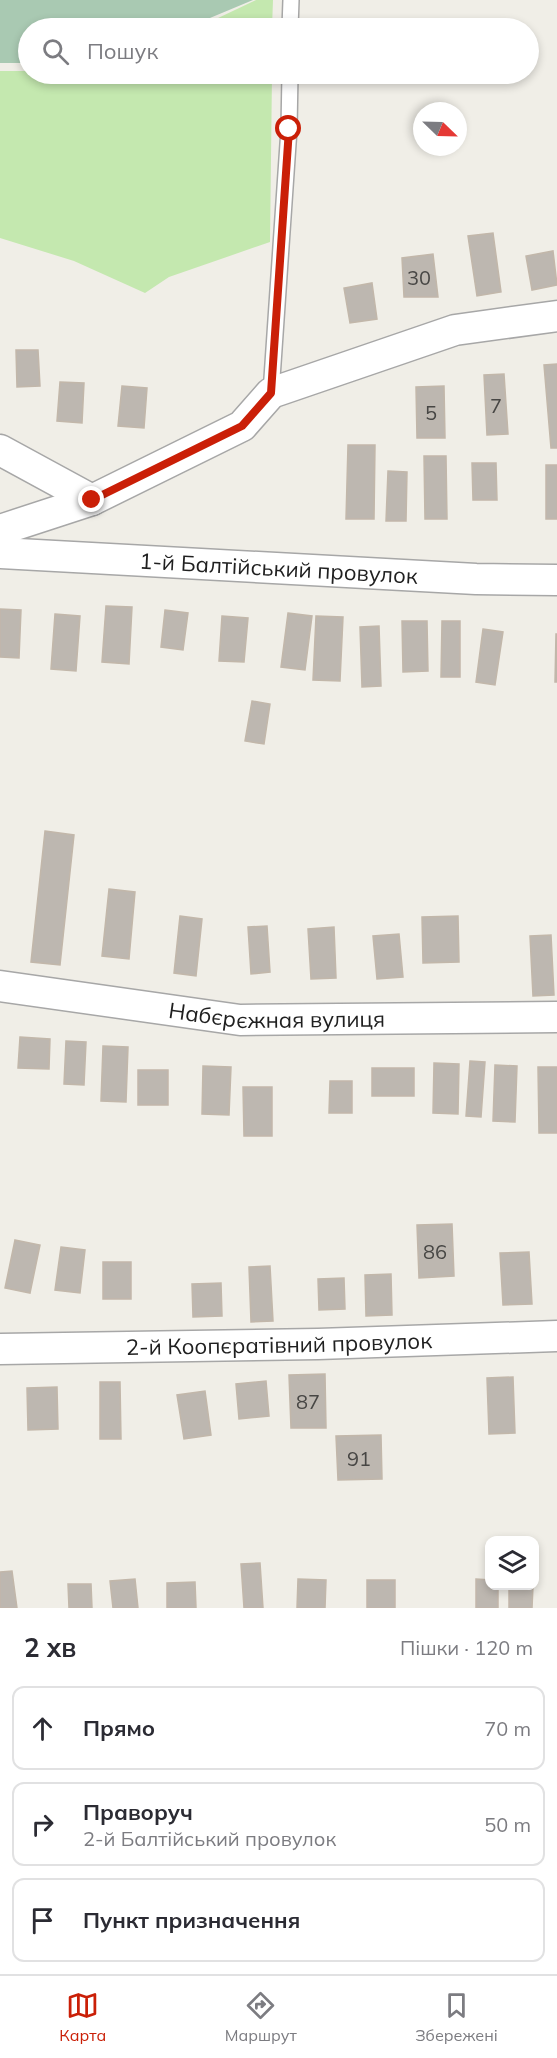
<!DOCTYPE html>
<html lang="uk">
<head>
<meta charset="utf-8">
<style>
  :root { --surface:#fff; --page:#f2f2f3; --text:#2b2b33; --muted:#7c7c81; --line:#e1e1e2; --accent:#ca1f07 }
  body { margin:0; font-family:Mulish,sans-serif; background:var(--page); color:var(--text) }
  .controls { position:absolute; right:18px; bottom:18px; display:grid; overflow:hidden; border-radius:12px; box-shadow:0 3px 9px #0003 }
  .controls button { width:54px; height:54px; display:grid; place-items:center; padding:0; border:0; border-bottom:2px solid var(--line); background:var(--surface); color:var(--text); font:30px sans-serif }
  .compass { position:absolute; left:413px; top:102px; width:54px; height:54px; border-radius:50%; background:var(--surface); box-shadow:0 3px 9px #0003; rotate:113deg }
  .stop { position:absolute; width:18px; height:18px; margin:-14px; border:4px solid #ca1f07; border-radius:50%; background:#fff }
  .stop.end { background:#ca1f07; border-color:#fff; box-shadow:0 2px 6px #0008 }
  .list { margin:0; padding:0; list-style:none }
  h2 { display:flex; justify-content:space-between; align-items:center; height:78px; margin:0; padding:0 24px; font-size:26px }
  h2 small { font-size:20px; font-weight:400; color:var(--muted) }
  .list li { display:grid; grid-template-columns:39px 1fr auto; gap:18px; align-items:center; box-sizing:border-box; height:84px; margin:0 12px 12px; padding:0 12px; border:2px solid var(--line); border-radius:12px }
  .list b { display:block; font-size:22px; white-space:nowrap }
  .list p { margin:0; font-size:20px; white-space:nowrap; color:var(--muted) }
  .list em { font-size:20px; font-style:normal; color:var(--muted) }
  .icon { flex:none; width:33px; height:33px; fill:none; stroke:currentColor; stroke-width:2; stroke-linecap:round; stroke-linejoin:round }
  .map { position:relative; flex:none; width:557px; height:1608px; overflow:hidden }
  .search { position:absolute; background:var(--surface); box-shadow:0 3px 9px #0003; left:18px; right:18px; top:18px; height:66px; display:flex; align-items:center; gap:15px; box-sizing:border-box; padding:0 21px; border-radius:33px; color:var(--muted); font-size:22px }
  .sheet { height:366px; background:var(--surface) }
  nav { display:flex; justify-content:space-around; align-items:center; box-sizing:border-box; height:84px; border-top:2px solid var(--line); background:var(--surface); font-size:16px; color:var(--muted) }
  nav a { display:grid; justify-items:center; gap:3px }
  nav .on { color:var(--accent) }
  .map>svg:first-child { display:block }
  .grass { fill:#c4e8af }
  .cemetery { fill:#a9c9b2 }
  .building { fill:#bdb7b0; stroke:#c2b7aa; stroke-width:1.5 }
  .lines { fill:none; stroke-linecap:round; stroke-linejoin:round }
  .lane-casing { stroke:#a7a7a7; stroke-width:18 }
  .street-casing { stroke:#a7a7a7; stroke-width:33 }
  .lane { stroke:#fff; stroke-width:15 }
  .street { stroke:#fff; stroke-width:30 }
  .route { stroke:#ca1f07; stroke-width:8 }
  .labels { text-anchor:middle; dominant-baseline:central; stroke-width:4.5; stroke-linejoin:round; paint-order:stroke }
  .number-label { font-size:20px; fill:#474644 }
  .street-label { font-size:22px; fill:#202020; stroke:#fff }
</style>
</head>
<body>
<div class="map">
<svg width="557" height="1608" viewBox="0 0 557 1608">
  <rect width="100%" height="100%" fill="#f0eee7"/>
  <path class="grass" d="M256 0H273L272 28H197Z
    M0 71H28V74H272L270 242 169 277 145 293 74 261 0 238Z"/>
  <path class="cemetery" d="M0 0H253L186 28H28V63H0Z"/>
  <path class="building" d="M493 233 501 292 477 296 468 236Z
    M553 251 557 285 532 290 526 256Z
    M433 254 438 297H404L402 258Z
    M372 283 377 319 350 323 344 288Z
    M16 350H38L40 386 17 387Z
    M557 364V448H551L544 365Z
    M504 374 508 434 487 435 484 375Z
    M60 382 84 383 82 423 57 421Z
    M122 386 147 388 144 428 118 426Z
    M444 386 445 438H417L416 387Z
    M348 445H375L374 519H346Z
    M424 456H446L447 519H425Z
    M472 463H496L497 500H473Z
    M546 465H557V519H546Z
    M388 471 407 472 406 521H386Z
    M106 606 132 607 129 664 102 662Z
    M0 609 21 610 19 658 0 657Z
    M165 610 188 613 183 650 161 647Z
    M288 613 312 616 305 670 281 667Z
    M55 614 80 616 76 671 51 669Z
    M222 616 248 618 244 662 219 661Z
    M316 616 343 617 340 681 313 680Z
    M402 621H427L428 671 403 672Z
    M442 621H460V677H441Z
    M379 626 381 686 362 687 360 627Z
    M483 629 503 632 495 685 476 682Z
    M556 634H557V682H555Z
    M252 701 270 704 264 744 245 741Z
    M45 831 74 835 60 965 31 962Z
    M109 889 135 892 129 959 102 956Z
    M180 916 202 919 196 976 174 973Z
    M458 916 459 962 423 963 422 917Z
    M267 926 270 972 251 974 248 927Z
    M334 927 336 978 311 979 308 929Z
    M399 934 403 977 377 979 373 936Z
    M551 935 554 995 533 996 530 936Z
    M20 1037 50 1039 49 1069 18 1068Z
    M66 1041 86 1042 84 1085 64 1084Z
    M103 1046 128 1047 126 1102 101 1101Z
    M470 1061 485 1062 481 1117 466 1116Z
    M434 1063 459 1064 458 1114 433 1113Z
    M495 1065 517 1066 515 1122 493 1121Z
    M203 1066 231 1067 229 1115 202 1114Z
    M538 1067H557V1133H539Z
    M372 1068H414V1096H372Z
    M138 1070H168V1105H138Z
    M330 1081H352V1113H329Z
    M243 1087H272V1136H244Z
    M452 1224 454 1276 419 1278 417 1225Z
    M15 1240 40 1245 30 1293 5 1288Z
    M61 1247 85 1250 80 1293 55 1290Z
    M529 1252 532 1304 503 1305 500 1253Z
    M103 1262H131V1299H103Z
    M270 1266 273 1321 251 1322 249 1267Z
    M391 1274 392 1315 366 1316 365 1275Z
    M344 1278 345 1309 319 1310 318 1279Z
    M221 1283 222 1316 193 1317 192 1284Z
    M325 1374 326 1428H291L289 1375Z
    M513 1377 515 1433 489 1434 487 1378Z
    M266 1381 269 1416 239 1419 236 1384Z
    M100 1382H120L121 1439H100Z
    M57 1387 58 1429 28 1430 27 1388Z
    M205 1391 211 1435 184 1439 177 1395Z
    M381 1435 382 1479 338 1480 336 1436Z
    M260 1563 263 1608H244L241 1564Z
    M12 1571 17 1608H0V1572Z
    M135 1579 138 1608H113L110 1581Z
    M298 1579 326 1580 325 1608H297Z
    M476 1579 490 1580V1586H498V1608H476Z
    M367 1580H395V1608H367Z
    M195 1582 196 1608H167V1583Z
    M68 1584H91L92 1608H69Z
    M509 1586H533L532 1608H509Z"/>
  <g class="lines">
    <g class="lane-casing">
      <path id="lane" d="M290 28 291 0
        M271 393 289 129 290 74"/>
    </g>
    <g class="street-casing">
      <g id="street">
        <path d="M0 450 92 500"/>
        <path d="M0 530 92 500 242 426 271 393 455 330 557 316"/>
        <path id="s1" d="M0 553 476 579 557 580"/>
        <path id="s2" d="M0 986 240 1020 557 1017"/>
        <path id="s3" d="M0 1349 318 1344 557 1336"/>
      </g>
    </g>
    <use href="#lane" class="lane"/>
    <use href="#street" class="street"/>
  </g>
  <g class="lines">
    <path class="route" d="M92 500 242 426 271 393 289 129"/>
  </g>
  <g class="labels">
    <g class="number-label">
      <text x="419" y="277">30</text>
      <text x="496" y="405">7</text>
      <text x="431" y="412">5</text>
      <text x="435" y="1251">86</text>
      <text x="308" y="1401">87</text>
      <text x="359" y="1458">91</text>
    </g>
    <g class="street-label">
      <text stroke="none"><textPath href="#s1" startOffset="279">1-й Балтійський провулок</textPath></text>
      <text stroke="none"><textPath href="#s2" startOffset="279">Набєрєжная вулиця</textPath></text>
      <text stroke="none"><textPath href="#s3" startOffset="279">2-й Коопєратівний провулок</textPath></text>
    </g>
  </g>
</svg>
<div class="controls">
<button><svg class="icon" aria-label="layers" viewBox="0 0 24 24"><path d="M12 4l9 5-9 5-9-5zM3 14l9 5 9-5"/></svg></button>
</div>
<svg class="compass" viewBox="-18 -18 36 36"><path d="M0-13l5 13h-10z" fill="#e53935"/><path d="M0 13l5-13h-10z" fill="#7c7c81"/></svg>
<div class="stop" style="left:289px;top:129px"></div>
<div class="stop end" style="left:92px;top:500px"></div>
<div class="search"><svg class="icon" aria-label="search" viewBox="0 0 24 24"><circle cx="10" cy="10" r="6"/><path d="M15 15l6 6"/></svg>Пошук</div>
</div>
<section class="sheet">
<h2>2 хв<small>Пішки · 120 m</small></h2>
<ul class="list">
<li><svg class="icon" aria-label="ahead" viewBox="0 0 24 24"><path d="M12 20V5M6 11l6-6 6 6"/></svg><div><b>Прямо</b></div><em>70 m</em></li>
<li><svg class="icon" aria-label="right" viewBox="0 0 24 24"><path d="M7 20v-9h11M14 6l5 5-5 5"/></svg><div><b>Праворуч</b><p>2-й Балтійський провулок</p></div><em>50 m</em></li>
<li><svg class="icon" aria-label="arrive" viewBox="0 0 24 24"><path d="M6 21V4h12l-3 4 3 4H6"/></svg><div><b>Пункт призначення</b></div></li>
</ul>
</section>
<nav>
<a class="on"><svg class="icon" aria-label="map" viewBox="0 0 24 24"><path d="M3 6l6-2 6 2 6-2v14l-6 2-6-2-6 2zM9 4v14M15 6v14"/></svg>Карта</a>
<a><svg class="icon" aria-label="directions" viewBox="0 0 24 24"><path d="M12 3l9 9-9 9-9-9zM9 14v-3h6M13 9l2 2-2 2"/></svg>Маршрут</a>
<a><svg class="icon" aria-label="saved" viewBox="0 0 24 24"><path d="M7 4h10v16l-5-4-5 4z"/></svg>Збережені</a>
</nav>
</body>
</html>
